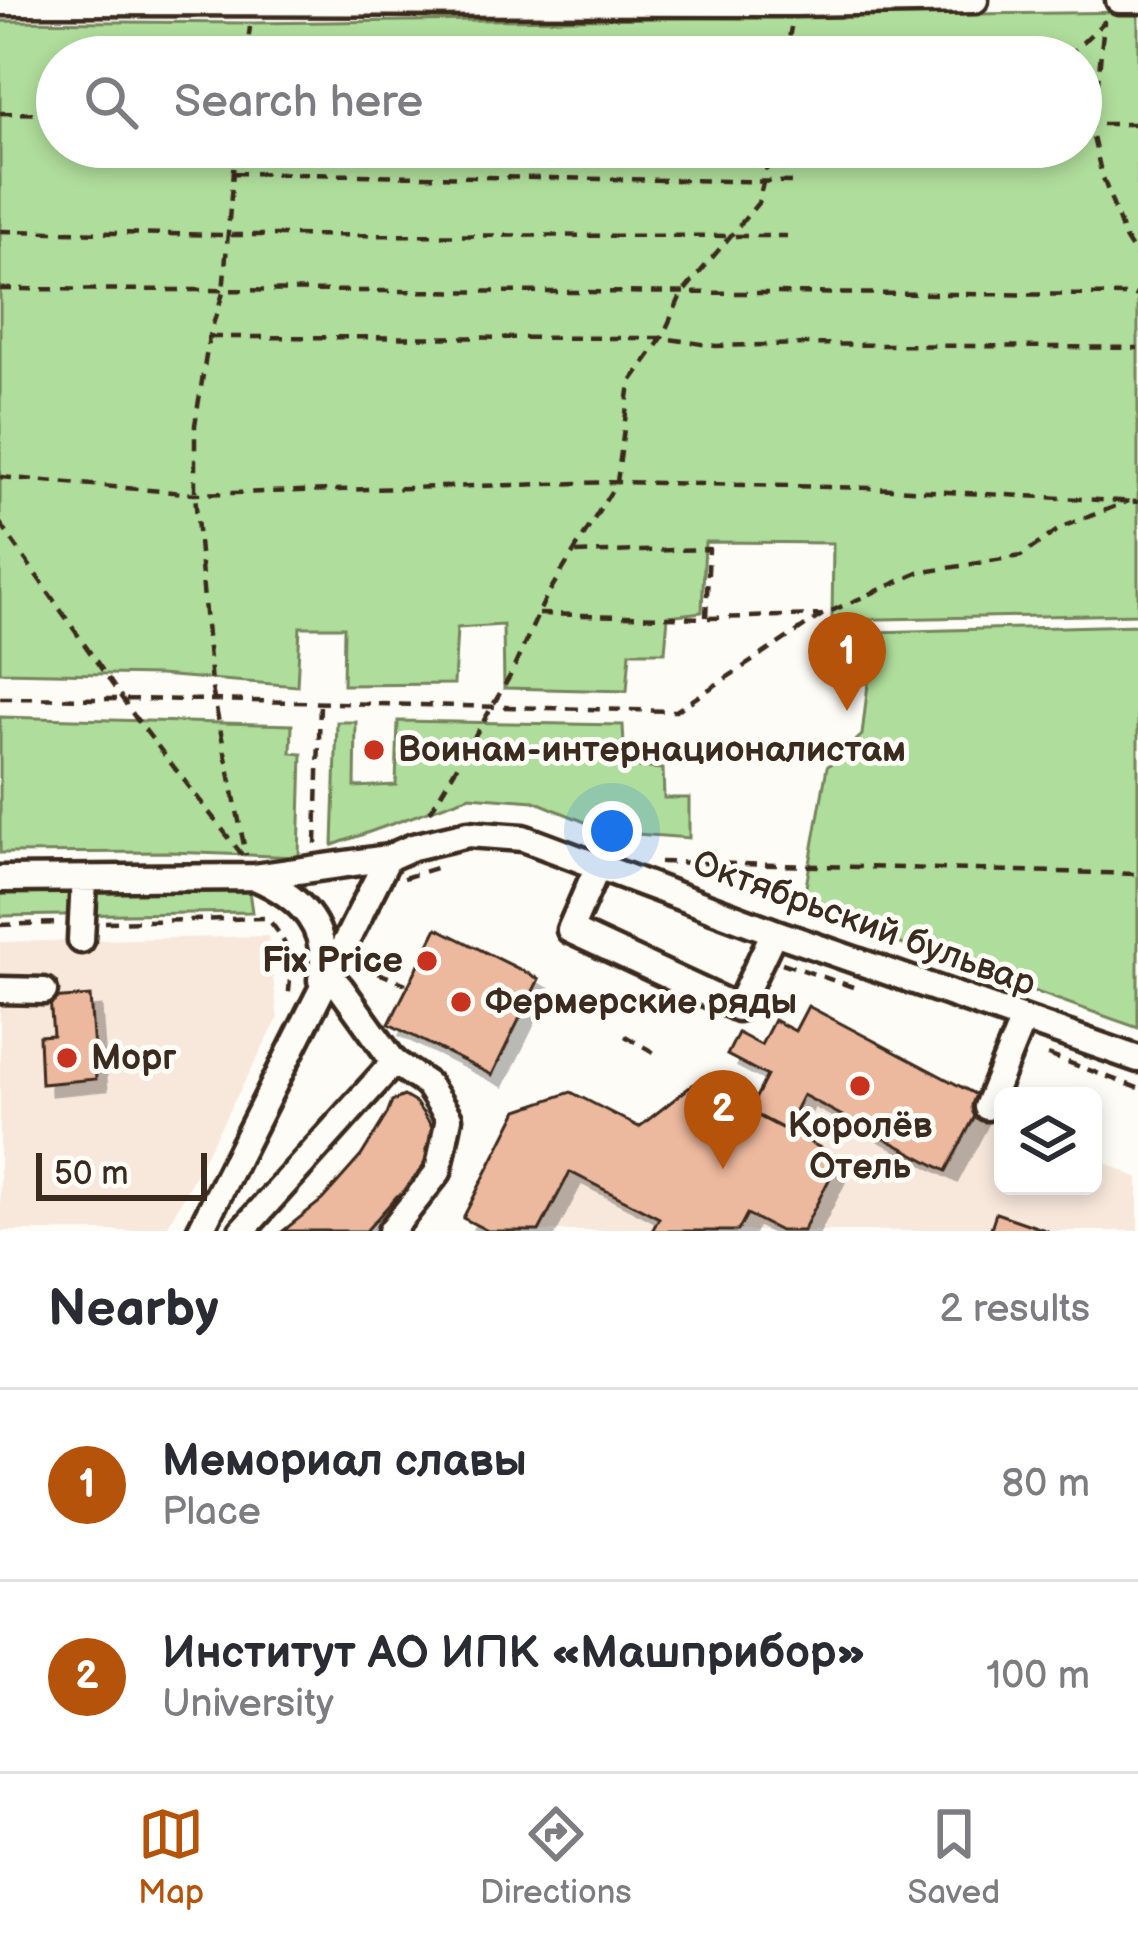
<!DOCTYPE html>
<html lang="en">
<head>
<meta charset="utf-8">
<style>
  :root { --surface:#fff; --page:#f2f2f3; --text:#2b2b33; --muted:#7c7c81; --line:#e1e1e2; --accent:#b45309 }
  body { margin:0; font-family:"Balsamiq Sans",sans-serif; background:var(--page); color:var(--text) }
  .controls { position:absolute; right:36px; bottom:36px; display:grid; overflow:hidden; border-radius:18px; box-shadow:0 6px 18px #0003 }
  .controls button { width:108px; height:108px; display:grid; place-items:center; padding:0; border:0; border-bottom:3px solid var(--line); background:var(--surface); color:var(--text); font:60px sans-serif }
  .scale { position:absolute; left:36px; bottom:30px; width:171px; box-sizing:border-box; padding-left:12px; border:6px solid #3b2a1e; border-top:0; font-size:33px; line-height:42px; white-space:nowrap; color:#3b2a1e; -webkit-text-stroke:9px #fdfcf7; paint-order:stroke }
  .you { position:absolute; left:612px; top:831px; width:42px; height:42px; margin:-30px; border:9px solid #fff; border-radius:50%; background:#1a73e8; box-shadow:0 0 0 18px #1a73e833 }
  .badge { display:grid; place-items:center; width:78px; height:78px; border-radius:50%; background:var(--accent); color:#fff; font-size:39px; font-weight:700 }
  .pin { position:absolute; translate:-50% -99px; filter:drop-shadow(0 3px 6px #0008) }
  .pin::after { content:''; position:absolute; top:63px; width:42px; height:36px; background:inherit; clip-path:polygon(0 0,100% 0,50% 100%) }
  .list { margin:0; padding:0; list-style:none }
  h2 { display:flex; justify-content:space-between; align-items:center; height:156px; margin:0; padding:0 48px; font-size:51px }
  h2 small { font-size:39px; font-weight:400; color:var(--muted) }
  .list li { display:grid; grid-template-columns:78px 1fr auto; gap:36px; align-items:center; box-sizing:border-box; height:192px; padding:0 48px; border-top:3px solid var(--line) }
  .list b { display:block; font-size:45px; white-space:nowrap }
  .list p { margin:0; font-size:39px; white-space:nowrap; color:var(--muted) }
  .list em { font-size:39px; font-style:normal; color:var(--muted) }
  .icon { flex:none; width:66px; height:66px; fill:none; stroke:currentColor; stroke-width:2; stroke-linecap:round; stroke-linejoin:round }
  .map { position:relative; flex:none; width:1138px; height:1231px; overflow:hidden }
  .search { position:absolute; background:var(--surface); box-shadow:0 6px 18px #0003; left:36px; right:36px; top:36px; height:132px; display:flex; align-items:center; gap:30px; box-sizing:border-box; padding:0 42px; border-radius:66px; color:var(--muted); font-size:45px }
  .sheet { height:540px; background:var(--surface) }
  nav { display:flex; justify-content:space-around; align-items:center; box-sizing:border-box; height:168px; border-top:3px solid var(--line); background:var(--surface); font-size:33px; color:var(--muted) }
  nav a { display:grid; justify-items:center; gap:6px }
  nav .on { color:var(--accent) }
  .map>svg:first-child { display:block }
  .built { fill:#f8e8dc }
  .green { fill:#afdd9b; stroke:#75845c; stroke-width:3; fill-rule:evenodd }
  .building { fill:#ecb89e; stroke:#3b2a1e; stroke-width:3; filter:url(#shadow) }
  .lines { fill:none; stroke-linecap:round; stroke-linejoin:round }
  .minor-casing { stroke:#3b2a1e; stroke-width:33 }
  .path { stroke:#3b2a1e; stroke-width:4.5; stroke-dasharray:12 9; stroke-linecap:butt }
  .minor { stroke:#fdfcf7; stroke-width:24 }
  .poi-dot { fill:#c8321e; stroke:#fdfcf7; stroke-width:4.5 }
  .labels { text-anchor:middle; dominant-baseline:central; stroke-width:10; stroke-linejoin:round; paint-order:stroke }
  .poi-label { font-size:36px; font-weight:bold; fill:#3b2a1e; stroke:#fdfcf7; text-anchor:start }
  .street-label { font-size:36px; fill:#3b2a1e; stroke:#fdfcf7 }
</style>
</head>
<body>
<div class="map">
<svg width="1138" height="1231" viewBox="0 0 1138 1231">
  <defs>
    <filter id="shadow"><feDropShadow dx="11" dy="11" stdDeviation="0" flood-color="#0004"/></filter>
  </defs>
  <rect width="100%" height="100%" fill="#fdfcf7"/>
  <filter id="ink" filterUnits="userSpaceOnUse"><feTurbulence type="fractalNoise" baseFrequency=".00833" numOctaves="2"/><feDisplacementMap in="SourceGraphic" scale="24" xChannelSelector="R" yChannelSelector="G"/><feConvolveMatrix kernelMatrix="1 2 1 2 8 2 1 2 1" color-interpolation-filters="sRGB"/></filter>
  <g filter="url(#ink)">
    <path class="built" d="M268 936 278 1019 165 1231H0V942Z
      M774 1020 1003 1115V1186H1093V1157L1138 1178V1231H486L463 1218 518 1110 571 1092 639 1127 695 1083 749 1110 767 1077 727 1055 738 1033 761 1044Z"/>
    <path class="green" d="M1138 12V614L832 620 833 543 705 542 702 612 668 616 665 652H630L627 691 504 688 503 625 457 628 454 684 343 685 344 627H300L297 686 159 675 0 672V21L250 23ZM57 57H1081V147H57Z
      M1138 625V1028L802 909 827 767 862 735 874 632Z
      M0 717 292 725 291 753 302 754 299 857 170 852 0 853Z
      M398 721 623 725 625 766 663 769 664 798H689V838L609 832 534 801 470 796 333 845 337 722H356L355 787 396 785Z
      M248 884 252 912 0 916V885Z"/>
    <path class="building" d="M437 928 539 979 492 1075 389 1024Z
      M90 996 96 1079 41 1084 39 1036 53 1035 50 999Z
      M808 1006 984 1099 946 1171 803 1095 785 1130 749 1111 767 1076 727 1055 738 1033 761 1045 774 1020 795 1031Z
      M695 1083 840 1158 803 1231H780L747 1214 738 1231H652L659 1218 570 1172 539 1231H488L463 1218 518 1110 571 1092 639 1127Z
      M404 1096 416 1103 435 1131 426 1149 428 1153 422 1171 408 1191 397 1196 366 1231H283L322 1200 361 1156 387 1114 392 1101Z
      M996 1213 1048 1231H990Z"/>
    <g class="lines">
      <g class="minor-casing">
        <path id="minor" d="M1119 0H1138
          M0 2 795 3 975 0
          M598 866 570 930 738 1008 774 932
          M255 877C301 897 331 927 321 980
          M0 879 255 877 388 858 413 847 468 834 523 838 774 932 1138 1059
          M81 940 84 880
          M330 976 340 987 394 1062 427 1084 449 1118 438 1172 391 1231
          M0 990 44 991
          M987 1107 1023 1019
          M200 1231 388 858
          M242 1231 394 1062"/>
      </g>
      <path class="path" d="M246 57 250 27
        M786 57 791 27
        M1067 57 1104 22 1098 82 1090 124 1101 172 1125 238 1138 258
        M0 113 57 114
        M1081 124H1138
        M235 147 223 293 209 337 195 425V494L211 684 246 855
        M233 173 797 182
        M0 231 228 235 787 236
        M0 289 1138 295
        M209 337 662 338 716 346 806 344 1138 348
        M0 477 195 494 617 482 872 488 1138 502
        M0 523 135 717 243 856
        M539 614 706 618 709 549 574 553
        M708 618 822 615
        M0 698 215 700 676 711 822 615 918 573 1021 556 1062 527 1129 501
        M430 812 510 676 546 597 617 482 630 383 662 338 681 295 758 203 772 147
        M316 844 320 703
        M660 862 1138 874
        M404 878 439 867
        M105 922 267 918C293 948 292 962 288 1001
        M0 925 58 923
        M782 963 856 988
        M358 965 406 984
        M625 1036 660 1056
        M1048 1055 1138 1088"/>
      <use href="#minor" class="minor"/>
    </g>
  </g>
  <g class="poi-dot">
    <circle cx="374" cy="750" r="12"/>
    <circle cx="427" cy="961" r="12"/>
    <circle cx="461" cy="1002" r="12"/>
    <circle cx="67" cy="1058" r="12"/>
    <circle cx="860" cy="1086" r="12"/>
  </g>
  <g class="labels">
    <g class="poi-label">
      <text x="398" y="750">Воинам-интернационалистам</text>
      <text x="403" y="961" text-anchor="end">Fix Price</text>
      <text x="485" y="1002">Фермерские ряды</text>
      <text x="91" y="1058">Морг</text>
      <text x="860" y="1126" text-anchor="middle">Королёв<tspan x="860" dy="41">Отель</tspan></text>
    </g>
    <g class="street-label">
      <text transform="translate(864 924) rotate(20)">Октябрьский бульвар</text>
    </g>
  </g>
</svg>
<div class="controls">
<button><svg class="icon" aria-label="layers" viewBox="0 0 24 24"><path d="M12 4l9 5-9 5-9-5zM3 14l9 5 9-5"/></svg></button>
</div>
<div class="scale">50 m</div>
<div class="you"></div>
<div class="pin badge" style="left:847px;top:711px">1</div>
<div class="pin badge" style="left:723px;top:1169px">2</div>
<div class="search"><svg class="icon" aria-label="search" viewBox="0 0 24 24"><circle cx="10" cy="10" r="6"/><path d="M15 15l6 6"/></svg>Search here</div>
</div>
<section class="sheet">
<h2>Nearby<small>2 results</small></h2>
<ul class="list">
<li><span class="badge">1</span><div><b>Мемориал славы</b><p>Place</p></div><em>80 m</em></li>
<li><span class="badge">2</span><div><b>Институт АО ИПК «Машприбор»</b><p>University</p></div><em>100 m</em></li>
</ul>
</section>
<nav>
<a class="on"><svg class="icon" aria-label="map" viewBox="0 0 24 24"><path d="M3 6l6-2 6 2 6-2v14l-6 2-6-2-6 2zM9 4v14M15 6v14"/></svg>Map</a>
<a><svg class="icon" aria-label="directions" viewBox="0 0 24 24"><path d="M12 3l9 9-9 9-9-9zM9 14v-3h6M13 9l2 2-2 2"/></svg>Directions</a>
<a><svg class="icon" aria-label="saved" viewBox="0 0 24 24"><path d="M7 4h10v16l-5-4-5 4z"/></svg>Saved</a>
</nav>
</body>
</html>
